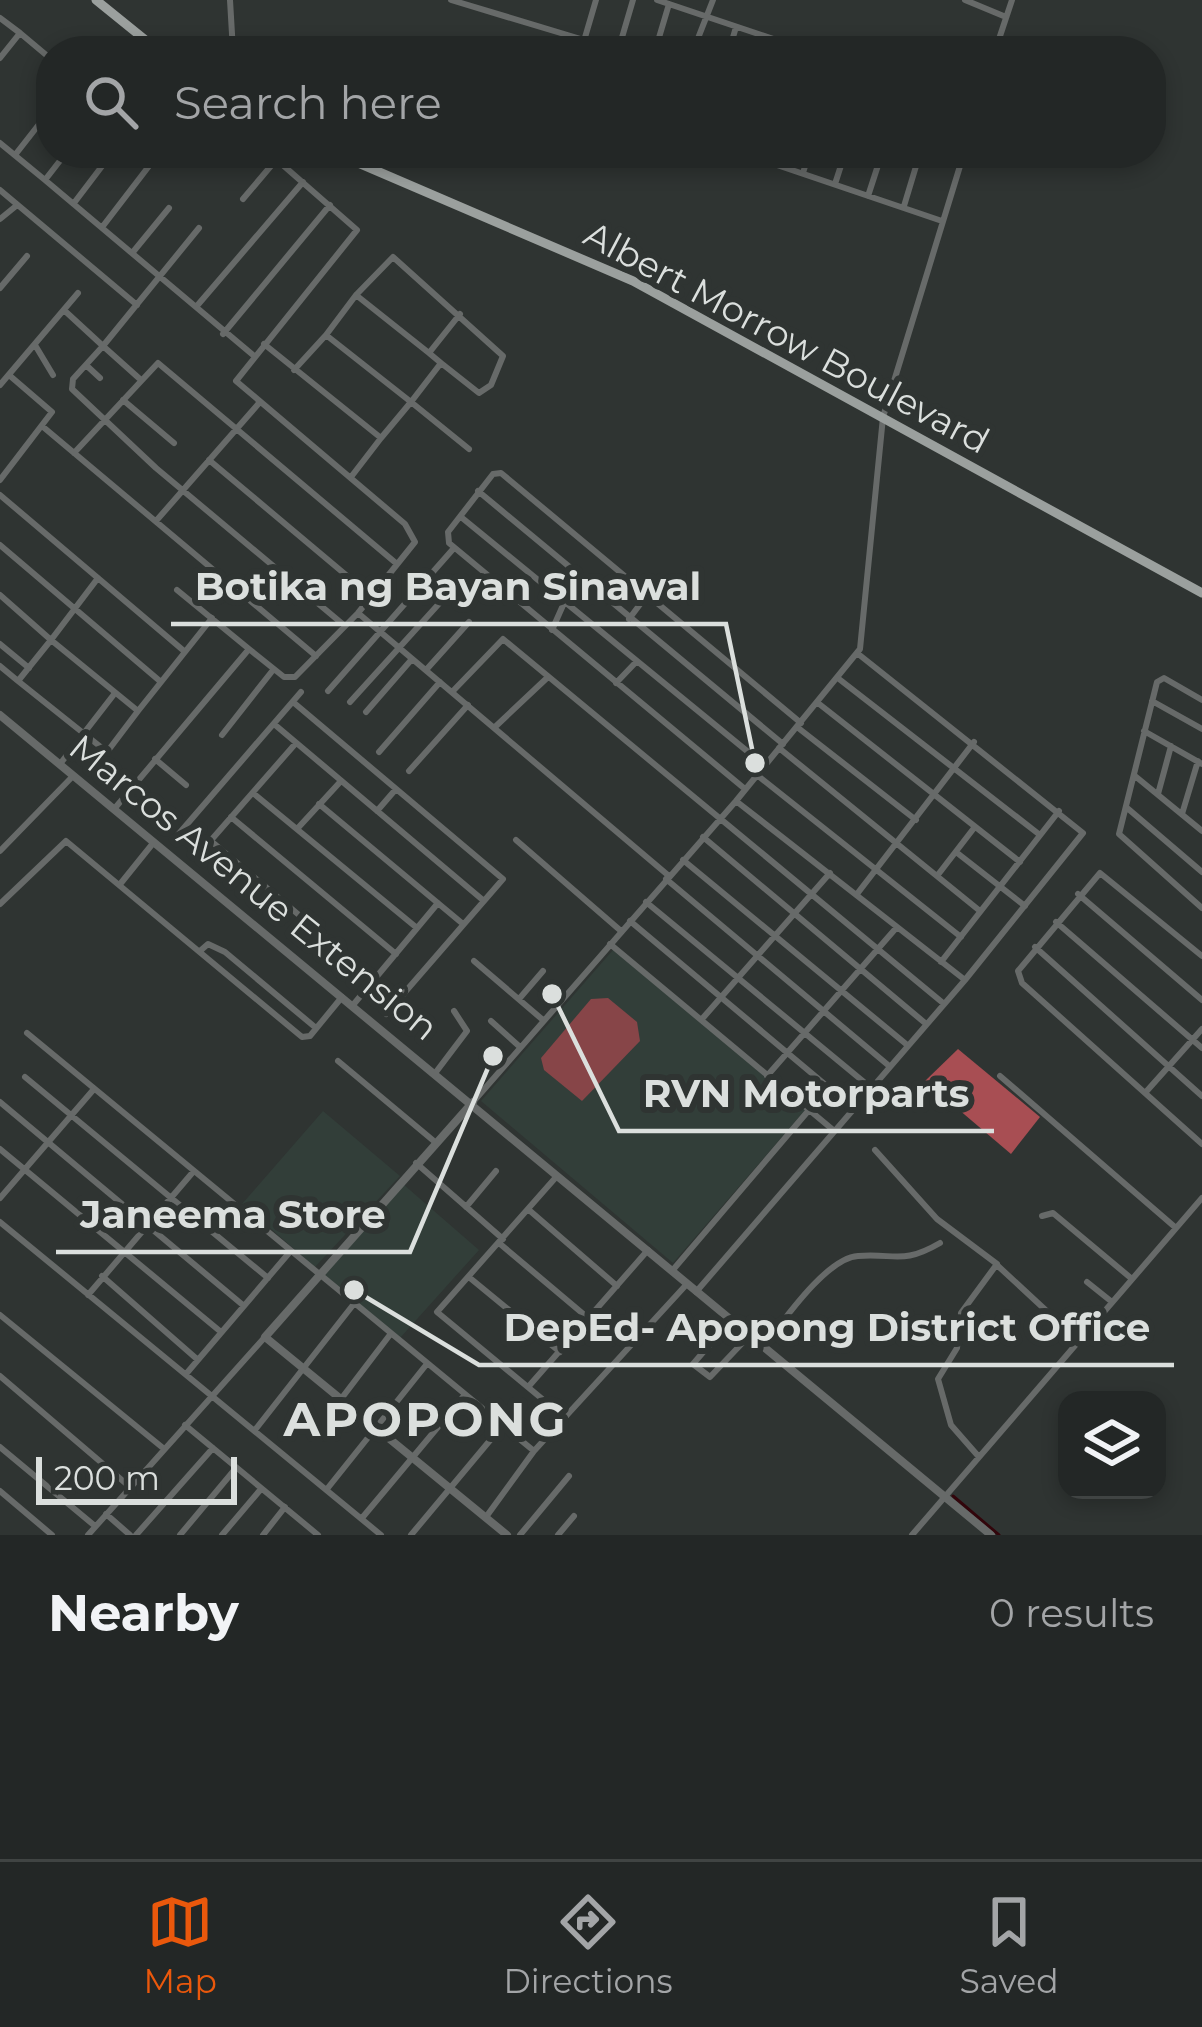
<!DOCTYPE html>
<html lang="en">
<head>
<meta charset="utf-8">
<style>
  :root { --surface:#232726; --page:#2b2f2e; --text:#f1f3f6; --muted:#a3a5a7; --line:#404443; --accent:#ea580c }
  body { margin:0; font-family:Montserrat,sans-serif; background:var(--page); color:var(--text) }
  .controls { position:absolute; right:36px; bottom:36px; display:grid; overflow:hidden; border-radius:24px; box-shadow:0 6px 18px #0003 }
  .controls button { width:108px; height:108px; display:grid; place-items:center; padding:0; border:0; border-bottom:3px solid var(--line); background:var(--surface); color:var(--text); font:60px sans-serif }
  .scale { position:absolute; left:36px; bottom:30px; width:201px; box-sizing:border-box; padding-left:12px; border:6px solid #dbdfdd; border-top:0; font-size:33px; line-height:42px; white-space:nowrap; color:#dbdfdd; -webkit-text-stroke:9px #2f3432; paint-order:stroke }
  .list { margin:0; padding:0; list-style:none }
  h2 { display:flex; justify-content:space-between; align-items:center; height:156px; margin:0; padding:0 48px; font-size:51px }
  h2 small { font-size:39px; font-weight:400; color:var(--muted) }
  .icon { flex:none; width:66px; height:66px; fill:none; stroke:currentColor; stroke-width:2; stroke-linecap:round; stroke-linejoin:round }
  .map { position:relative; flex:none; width:1202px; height:1535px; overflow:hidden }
  .search { position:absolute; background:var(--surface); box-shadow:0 6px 18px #0003; left:36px; right:36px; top:36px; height:132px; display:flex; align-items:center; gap:30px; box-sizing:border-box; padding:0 42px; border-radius:48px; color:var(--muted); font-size:45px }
  .sheet { height:324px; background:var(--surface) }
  nav { display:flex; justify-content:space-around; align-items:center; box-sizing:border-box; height:168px; border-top:3px solid var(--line); background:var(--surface); font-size:33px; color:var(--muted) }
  nav a { display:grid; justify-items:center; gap:6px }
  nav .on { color:var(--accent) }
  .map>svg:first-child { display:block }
  .built { fill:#323e39 }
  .green { fill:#874548 }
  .forest { fill:#a84e53 }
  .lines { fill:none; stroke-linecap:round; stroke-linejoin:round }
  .stream { stroke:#32050b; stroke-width:3 }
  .minor { stroke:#676a69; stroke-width:6 }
  .tertiary { stroke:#676a69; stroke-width:8 }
  .primary { stroke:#9ba09e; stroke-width:9 }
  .labels { text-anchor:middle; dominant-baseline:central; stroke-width:12; stroke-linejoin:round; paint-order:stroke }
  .street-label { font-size:36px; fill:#dbdfdd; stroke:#2f3432 }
  .district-label { font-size:48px; font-weight:bold; letter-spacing:3px; fill:#dbdfdd; stroke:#2f3432 }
  .leader { fill:none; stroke:#dbdfdd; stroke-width:4.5 }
  .callout-dot { fill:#dbdfdd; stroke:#2f3432; stroke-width:4.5 }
  .callout-label { font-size:39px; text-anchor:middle; font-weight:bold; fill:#dbdfdd; stroke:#2f3432; stroke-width:12; stroke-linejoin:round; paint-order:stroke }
</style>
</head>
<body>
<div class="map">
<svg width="1202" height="1535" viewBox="0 0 1202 1535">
  <rect width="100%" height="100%" fill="#2f3432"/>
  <path class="built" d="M613 950 806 1109 673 1263 481 1101Z
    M323 1111 400 1176 315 1267 242 1204Z
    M403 1184 479 1250 400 1338 323 1274Z"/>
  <path class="green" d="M608 998 637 1022 640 1041 582 1101 544 1070 541 1058 591 999Z"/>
  <path class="forest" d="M958 1049 1040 1117 1011 1154 925 1081Z"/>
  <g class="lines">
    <path class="stream" d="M953 1496 999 1535"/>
    <path class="minor" d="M230 0 233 51
      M451 0 584 40
      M657 0 809 51
      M965 0 1006 17
      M0 18 20 33
      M581 51 596 0
      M618 51 633 0
      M655 51 669 4
      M693 51 713 0
      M729 51 736 27
      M766 51 770 38
      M995 51 1012 0
      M0 58 20 33 51 59
      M0 143 45 180 66 153
      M742 153 942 221
      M15 155 51 109
      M803 173 809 153
      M45 180 253 355
      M835 184 845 153
      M0 190 137 305
      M868 196 882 153
      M243 199 276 160
      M74 203 112 153
      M904 206 920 153
      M0 219 16 206
      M103 226 159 153
      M133 252 169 208
      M0 288 27 256
      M356 295 393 257 503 356 491 385 479 393 441 363
      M196 307 303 182
      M65 311 103 346 73 379 72 389 156 468 345 626
      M223 334 330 205
      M326 335 356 295 429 353 441 363 411 402 469 449
      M264 344 381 438 351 477
      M35 345 53 375
      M429 353 460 314
      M86 365 100 378
      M294 370 326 335 411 402 381 438
      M141 380 103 346 199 228
      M0 385 78 293
      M123 400 174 443
      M42 426 316 656
      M74 453 158 363 397 564
      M209 460 371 596
      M0 480 52 412 9 375
      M478 491 783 744
      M0 495 184 651
      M461 517 764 765
      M156 521 260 402
      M0 545 161 682
      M177 590 249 649
      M0 595 51 640 98 578
      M358 613 669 876
      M629 619 647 595
      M552 630 564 603
      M0 644 29 668
      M0 666 18 681
      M426 670 469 622
      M839 679 1040 835
      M616 683 637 661
      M328 691 454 548
      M452 692 503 639 943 1003
      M1202 700 1164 678 1157 682 1119 834 1202 908
      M1152 701 1202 729
      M293 702 503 879 386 1014
      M350 702 455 586
      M818 703 1020 862
      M138 711 107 752 18 681 51 640 138 711 212 618
      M366 712 412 659
      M274 724 484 901
      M495 727 548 677
      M797 727 916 820
      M1144 731 1202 764
      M222 735 273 670
      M779 748 980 911
      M379 752 440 682
      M155 759 186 785
      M60 764 115 693
      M409 771 468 705
      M757 775 961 937
      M1135 776 1202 831
      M745 789 449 543 448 532 493 474 501 473 801 723
      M253 793 417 928
      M1158 794 1171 746
      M736 801 965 980
      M319 804 463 924
      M1126 807 1202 872
      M115 808 249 649 284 677H295L358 613 415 542 405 524 236 381 357 230 269 153
      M377 811 396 789
      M1182 814 1198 761
      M231 817 396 954
      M297 829 341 781
      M176 837 301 692
      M703 837 925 1023
      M516 840 621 931
      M211 841 375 979
      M0 851 73 776
      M956 852 1025 906
      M199 854 296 743
      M683 860 906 1044
      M937 876 974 828
      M666 879 888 1065
      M121 883 154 842
      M857 894 974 742
      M1078 894 1202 1000
      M646 902 870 1087
      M0 904 66 841 302 1037 310 1036 342 997
      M630 921 852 1107
      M1056 922 1202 1048
      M610 944 832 1129
      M1035 947 1202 1096
      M200 951 208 944 225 952 316 1028
      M1202 956 1100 873 1018 971 1022 983 1202 1144
      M474 961 543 1020
      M941 962 1059 811
      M519 999 543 971
      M353 1005 438 903
      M702 1019 830 873
      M491 1021 520 1047
      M27 1033 534 1451
      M338 1061 435 1142
      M436 1072 467 1031 454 1011
      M767 1076 897 927
      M1000 1076 1176 1228
      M25 1077 268 1278
      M1145 1093 1202 1029
      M0 1102 244 1306
      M473 1102 736 801 860 649 883 417 964 153
      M0 1149 221 1332
      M875 1150 937 1219 997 1264 961 1313 957 1348 938 1379 951 1425 979 1457
      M416 1163 503 1239
      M557 1176 437 1312 564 1417
      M0 1198 94 1089
      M466 1207 496 1171
      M529 1210 617 1286
      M1042 1216 1053 1213 1132 1279
      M0 1222 381 1535
      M499 1243 588 1318
      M998 1266 1079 1341
      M672 1271 809 1110
      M102 1276 198 1360
      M470 1278 560 1352
      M1087 1282 1112 1302
      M696 1292 965 980 1083 833 857 653
      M88 1295 193 1172
      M0 1315 163 1448
      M730 1321 693 1364 710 1377 749 1336
      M763 1347C782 1323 826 1258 858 1256 896 1253 902 1265 940 1243
      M186 1374 289 1253
      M0 1376 130 1487
      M529 1386 648 1250
      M341 1399 389 1336
      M185 1425 318 1535
      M255 1430 353 1305
      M0 1447 95 1526
      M327 1489 426 1365
      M0 1491 52 1535
      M106 1514 130 1535
      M486 1517 534 1451 686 1285
      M362 1518 463 1397
      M88 1535 265 1337
      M136 1535 213 1448
      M180 1535 236 1468
      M222 1535 261 1489
      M263 1535 285 1507
      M411 1535 502 1426
      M520 1535 569 1476
      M558 1535 574 1516
      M912 1535 1202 1198"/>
    <path class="tertiary" d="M0 715 991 1535
      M473 1102 265 1337 507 1535"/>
    <path class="primary" d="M96 0 159 51
      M335 153 633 281 1202 593"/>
  </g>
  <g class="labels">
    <g class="street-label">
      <text transform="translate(787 337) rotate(28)">Albert Morrow Boulevard</text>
      <text transform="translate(254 887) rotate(39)">Marcos Avenue Extension</text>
    </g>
    <g class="district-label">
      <text x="426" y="1419">APOPONG</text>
    </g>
  </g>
  <path class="leader" d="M755 763L726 624H171M552 994L619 1131H994M493 1056L410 1252H56M354 1290L479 1365H1174"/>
  <g class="callout-dot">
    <circle cx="755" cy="763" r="12"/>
    <circle cx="552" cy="994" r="12"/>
    <circle cx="493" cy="1056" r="12"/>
    <circle cx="354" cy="1290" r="12"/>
  </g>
  <g class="callout-label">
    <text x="448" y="600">Botika ng Bayan Sinawal</text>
    <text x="806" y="1107">RVN Motorparts</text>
    <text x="233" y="1228">Janeema Store</text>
    <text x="827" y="1341">DepEd- Apopong District Office</text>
  </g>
</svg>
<div class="controls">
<button><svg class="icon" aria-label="layers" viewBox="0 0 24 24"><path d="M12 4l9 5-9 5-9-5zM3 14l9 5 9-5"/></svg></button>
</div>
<div class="scale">200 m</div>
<div class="search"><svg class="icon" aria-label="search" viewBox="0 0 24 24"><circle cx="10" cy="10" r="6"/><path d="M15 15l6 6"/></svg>Search here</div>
</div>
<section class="sheet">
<h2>Nearby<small>0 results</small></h2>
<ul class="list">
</ul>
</section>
<nav>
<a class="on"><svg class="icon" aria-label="map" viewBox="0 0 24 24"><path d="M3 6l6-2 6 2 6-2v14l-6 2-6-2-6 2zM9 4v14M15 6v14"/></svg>Map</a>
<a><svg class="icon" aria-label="directions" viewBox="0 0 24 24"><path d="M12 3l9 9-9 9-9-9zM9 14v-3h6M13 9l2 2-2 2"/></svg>Directions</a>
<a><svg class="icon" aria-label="saved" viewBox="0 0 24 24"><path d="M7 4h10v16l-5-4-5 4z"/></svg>Saved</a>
</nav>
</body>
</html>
